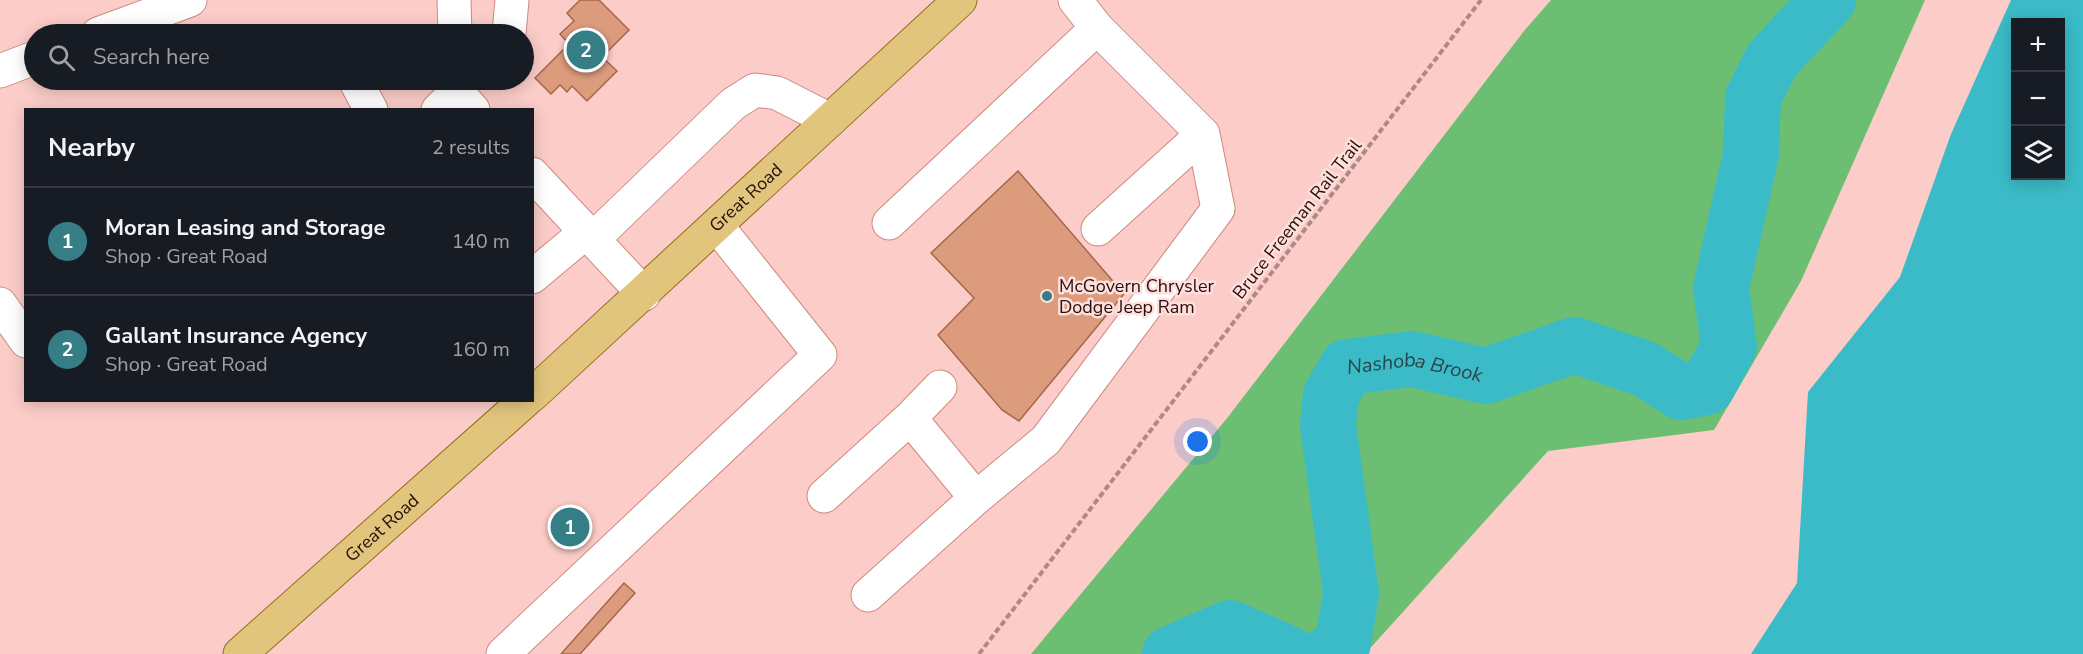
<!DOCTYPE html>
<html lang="en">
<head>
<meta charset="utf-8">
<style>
  :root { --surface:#171b24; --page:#242831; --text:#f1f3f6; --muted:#9ea1a6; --line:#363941; --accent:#367e86 }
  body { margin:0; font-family:"Nunito Sans",sans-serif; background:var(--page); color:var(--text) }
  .controls { position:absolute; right:18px; top:18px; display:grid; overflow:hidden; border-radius:0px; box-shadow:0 3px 15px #0003 }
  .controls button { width:54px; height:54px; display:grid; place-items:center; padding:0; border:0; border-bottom:2px solid var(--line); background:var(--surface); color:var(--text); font:30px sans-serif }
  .you { position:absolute; left:1198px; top:442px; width:21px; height:21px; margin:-15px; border:4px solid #fff; border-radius:50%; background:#1a73e8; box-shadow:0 0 0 9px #1a73e833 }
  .badge { display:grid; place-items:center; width:39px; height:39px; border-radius:50%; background:var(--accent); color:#fff; font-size:20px; font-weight:700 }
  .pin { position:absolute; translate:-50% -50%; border:3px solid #fff; box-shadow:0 2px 6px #0006 }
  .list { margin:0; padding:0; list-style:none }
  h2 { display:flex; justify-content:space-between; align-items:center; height:78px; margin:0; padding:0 24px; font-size:26px }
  h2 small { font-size:20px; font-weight:400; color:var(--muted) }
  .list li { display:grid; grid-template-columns:39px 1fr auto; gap:18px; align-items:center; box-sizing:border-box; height:108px; padding:0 24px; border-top:2px solid var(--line) }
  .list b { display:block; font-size:22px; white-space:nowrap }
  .list p { margin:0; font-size:20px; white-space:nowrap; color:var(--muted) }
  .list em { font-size:20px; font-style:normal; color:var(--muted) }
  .icon { flex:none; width:33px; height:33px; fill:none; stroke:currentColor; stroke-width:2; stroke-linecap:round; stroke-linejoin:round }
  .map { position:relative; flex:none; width:2083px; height:654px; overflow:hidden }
  .search { position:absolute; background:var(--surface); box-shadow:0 3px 15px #0003; left:24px; top:24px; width:510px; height:66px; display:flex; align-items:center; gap:15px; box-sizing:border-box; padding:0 21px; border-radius:33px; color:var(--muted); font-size:22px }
  .panel { position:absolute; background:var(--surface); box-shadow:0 3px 15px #0003; left:24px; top:108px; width:510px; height:294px; border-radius:0px }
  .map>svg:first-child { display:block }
  .green { fill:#6cbf72 }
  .water { fill:#3bbbc8; fill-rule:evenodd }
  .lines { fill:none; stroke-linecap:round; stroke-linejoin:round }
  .river { stroke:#3bbbc8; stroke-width:56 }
  .building { fill:#dc9b7d; stroke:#a3674b; stroke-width:1.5 }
  .minor-casing { stroke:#cf8881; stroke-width:35 }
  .major-casing { stroke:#946c1d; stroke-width:35 }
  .path { stroke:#b08985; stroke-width:4; stroke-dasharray:6 3; stroke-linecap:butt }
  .minor { stroke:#fff; stroke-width:33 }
  .major { stroke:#e2c57d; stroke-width:33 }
  .poi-dot { fill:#367e86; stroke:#fedfdb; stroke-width:2 }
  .labels { text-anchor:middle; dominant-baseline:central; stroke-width:5; stroke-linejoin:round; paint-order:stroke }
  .street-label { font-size:18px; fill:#280e0c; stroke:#fedfdb }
  .poi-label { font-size:18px; fill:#280e0c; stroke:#fedfdb; text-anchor:start }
  .water-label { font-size:20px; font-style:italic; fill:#2a4548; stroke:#fedfdb }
</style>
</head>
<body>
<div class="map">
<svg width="2083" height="654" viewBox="0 0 2083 654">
  <rect width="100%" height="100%" fill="#fccdc8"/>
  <path class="green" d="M1551 0H1925L1801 281 1714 430 1548 451 1365 654H1031L1228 417 1524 31Z"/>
  <path class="water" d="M2011 0H2083V654H1751L1797 583 1808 392 1900 277 1951 134ZM2016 22H2060V176H2016Z"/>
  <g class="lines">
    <g class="river">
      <path d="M1170 654 1230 628 1289 654"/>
      <path id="s1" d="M1328 654 1343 643 1351 593 1328 425 1331 395 1347 367 1412 359 1486 376 1574 345 1645 369 1681 392 1707 387 1729 346 1721 288 1751 154 1753 98 1772 60 1828 0"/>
    </g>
  </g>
  <path class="building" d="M580 0H599L629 30 602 57 617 71 587 101 572 86 567 92 560 85 551 94 535 78 569 44 560 34 574 21 567 13Z
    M1018 171 1124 294 1019 421 1002 410 938 335 974 298 931 253Z
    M624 583 635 593 580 654H561Z"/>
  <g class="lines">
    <g class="minor-casing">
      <path id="minor" d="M454 0 455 34
        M1075 0 1097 28 1203 134 1098 229
        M98 34 190 0
        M509 34 512 0
        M0 71 34 58
        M355 80 371 110
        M438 110 457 92 473 110
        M532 174 644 294
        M889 223 1097 28
        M593 239 733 104 755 90 777 93 830 120
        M532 277 586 232
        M0 304 26 341
        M910 418 940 387
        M824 496 910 418 976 498 1046 440 1218 209 1203 134
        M868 595 976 498
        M503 654 820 355 717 226"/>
    </g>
    <g class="major-casing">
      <g id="major">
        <path id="s2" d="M532 395 960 0"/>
        <path id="s3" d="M240 654 526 400"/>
      </g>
    </g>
    <path class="path" d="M979 654 1481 0"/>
    <use href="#minor" class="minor"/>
    <use href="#major" class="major"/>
  </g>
  <circle class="poi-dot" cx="1047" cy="296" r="6"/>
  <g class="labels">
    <g class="street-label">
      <text stroke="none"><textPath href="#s2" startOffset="291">Great Road</textPath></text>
      <text transform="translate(1297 219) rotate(-52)">Bruce Freeman Rail Trail</text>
      <text stroke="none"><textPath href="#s3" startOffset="190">Great Road</textPath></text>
    </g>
    <g class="poi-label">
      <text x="1059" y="286">McGovern Chrysler<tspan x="1059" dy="21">Dodge Jeep Ram</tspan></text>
    </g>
    <g class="water-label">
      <text stroke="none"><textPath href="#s1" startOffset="370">Nashoba Brook</textPath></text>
    </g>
  </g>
</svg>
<div class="controls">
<button>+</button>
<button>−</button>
<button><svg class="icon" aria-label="layers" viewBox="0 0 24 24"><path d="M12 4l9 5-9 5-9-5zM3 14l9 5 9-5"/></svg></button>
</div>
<div class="you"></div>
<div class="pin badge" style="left:570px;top:527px">1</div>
<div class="pin badge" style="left:586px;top:50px">2</div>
<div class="search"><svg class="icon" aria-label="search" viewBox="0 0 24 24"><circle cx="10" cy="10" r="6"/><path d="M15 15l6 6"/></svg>Search here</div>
<section class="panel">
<h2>Nearby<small>2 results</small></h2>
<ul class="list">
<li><span class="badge">1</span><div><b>Moran Leasing and Storage</b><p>Shop · Great Road</p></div><em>140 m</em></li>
<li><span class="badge">2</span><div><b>Gallant Insurance Agency</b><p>Shop · Great Road</p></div><em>160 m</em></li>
</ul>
</section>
</div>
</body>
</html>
